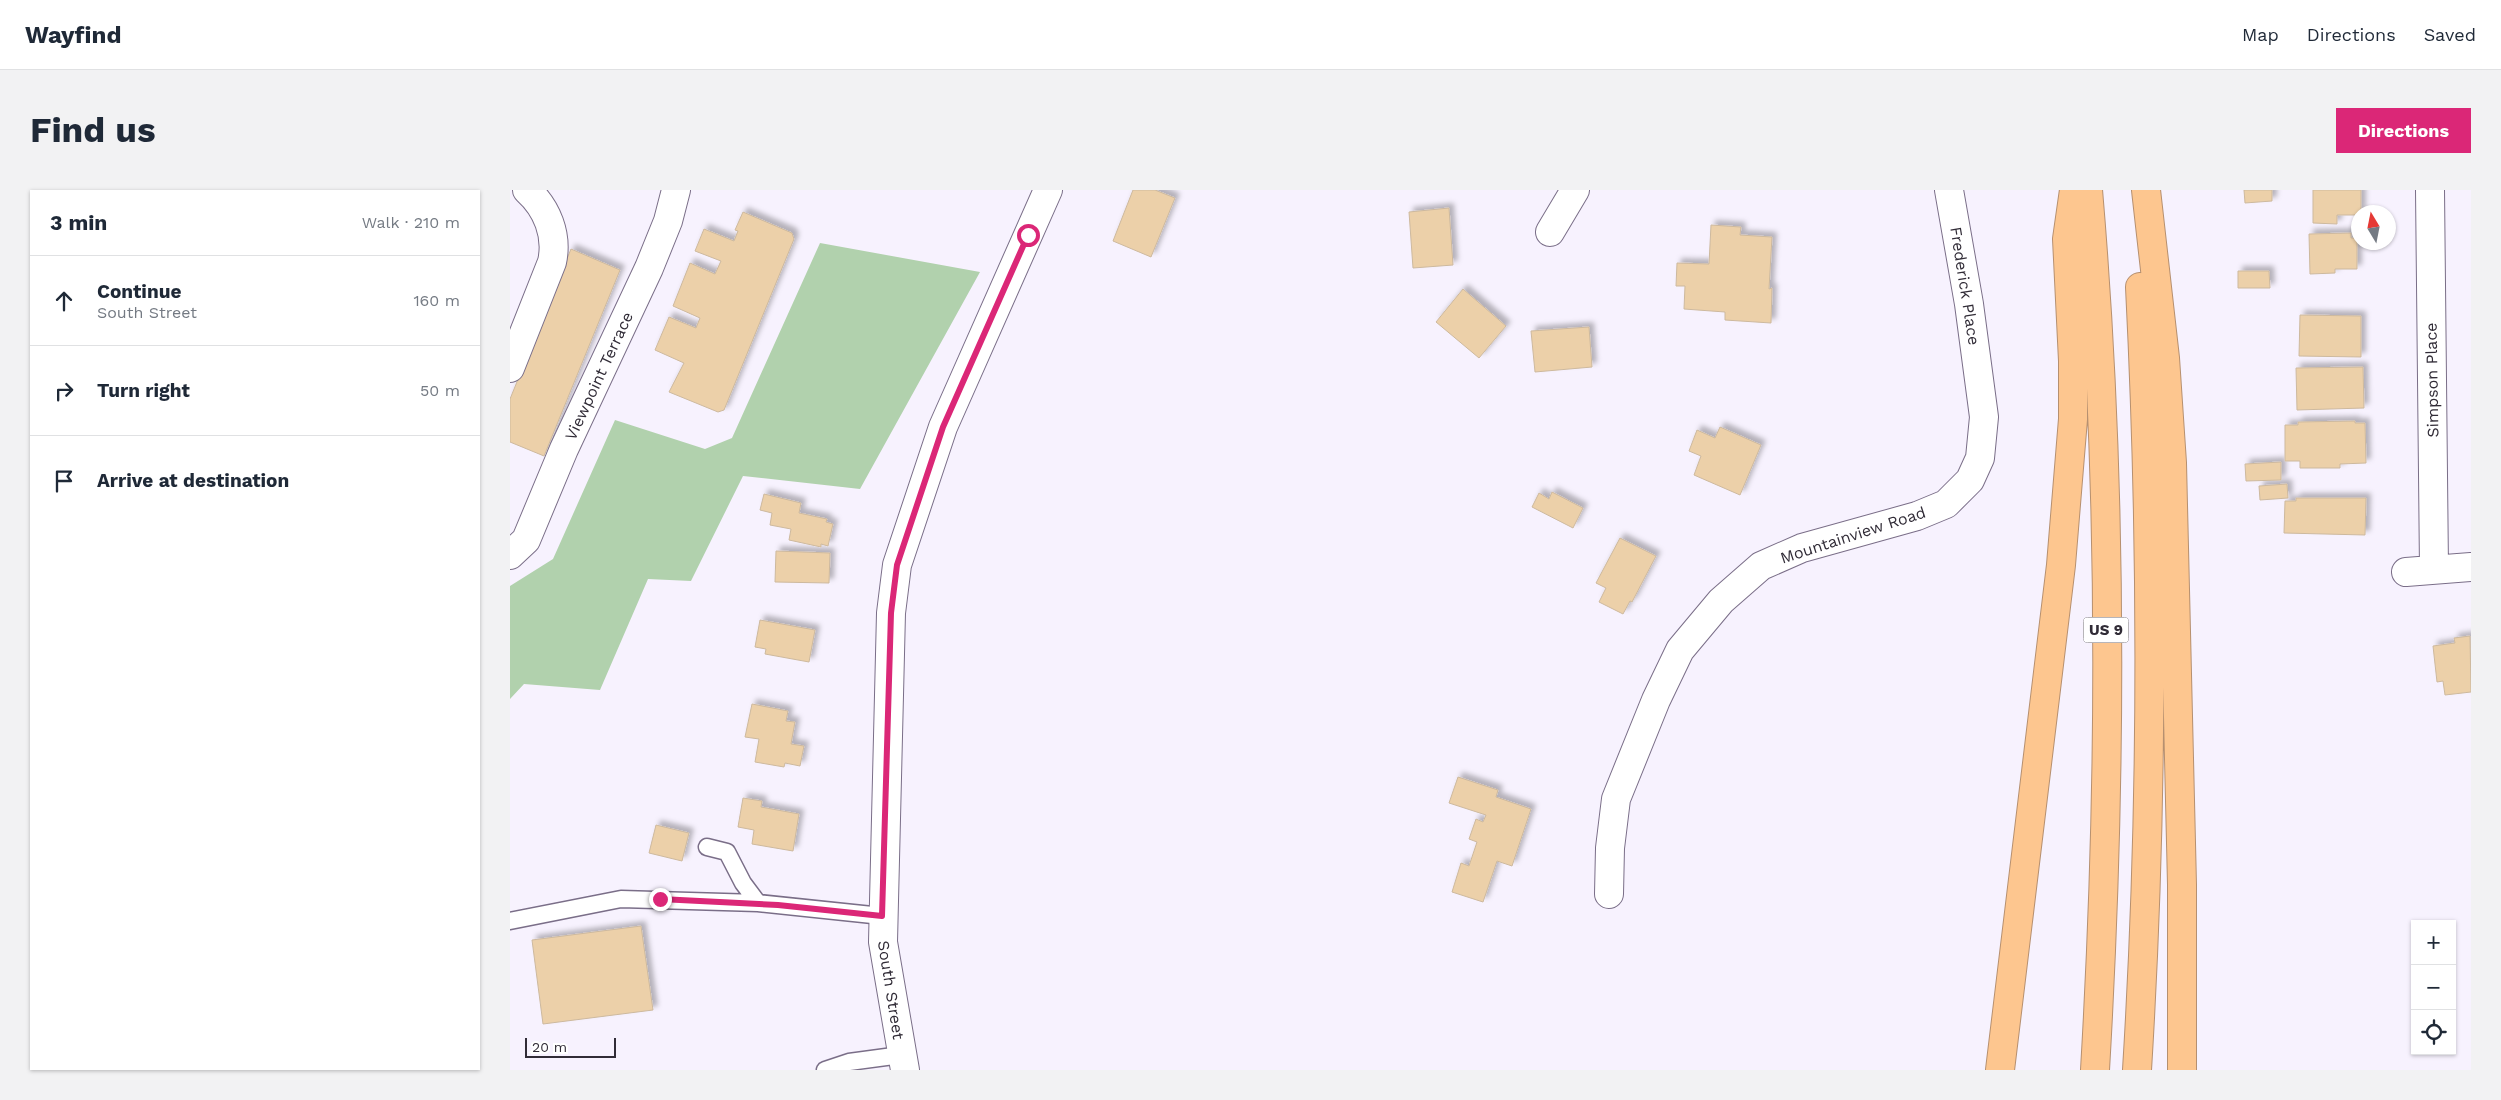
<!DOCTYPE html>
<html lang="en">
<head>
<meta charset="utf-8">
<style>
  :root { --surface:#fff; --page:#f2f2f3; --text:#1f2937; --muted:#747a83; --line:#e0e1e3; --accent:#db2777 }
  body { margin:0; font-family:"Work Sans",sans-serif; background:var(--page); color:var(--text) }
  .controls { position:absolute; right:15px; bottom:15px; display:grid; overflow:hidden; border-radius:0px; box-shadow:0 1px 4px #0004 }
  .controls button { width:45px; height:45px; display:grid; place-items:center; padding:0; border:0; border-bottom:1px solid var(--line); background:var(--surface); color:var(--text); font:25px sans-serif }
  .compass { position:absolute; left:1841px; top:15px; width:45px; height:45px; border-radius:50%; background:var(--surface); box-shadow:0 1px 4px #0004; rotate:350deg }
  .scale { position:absolute; left:15px; bottom:12px; width:91px; box-sizing:border-box; padding-left:5px; border:2px solid #312c37; border-top:0; font-size:14px; line-height:18px; white-space:nowrap; color:#312c37; -webkit-text-stroke:4px #fff; paint-order:stroke }
  .stop { position:absolute; width:15px; height:15px; margin:-11px; border:4px solid #db2777; border-radius:50%; background:#fff }
  .stop.end { background:#db2777; border-color:#fff; box-shadow:0 1px 5px #0008 }
  .list { margin:0; padding:0; list-style:none }
  h2 { display:flex; justify-content:space-between; align-items:center; height:65px; margin:0; padding:0 20px; font-size:21px }
  h2 small { font-size:16px; font-weight:400; color:var(--muted) }
  .list li { display:grid; grid-template-columns:32px 1fr auto; gap:15px; align-items:center; box-sizing:border-box; height:90px; padding:0 20px; border-top:1px solid var(--line) }
  .list b { display:block; font-size:19px; white-space:nowrap }
  .list p { margin:0; font-size:16px; white-space:nowrap; color:var(--muted) }
  .list em { font-size:16px; font-style:normal; color:var(--muted) }
  .icon { flex:none; width:28px; height:28px; fill:none; stroke:currentColor; stroke-width:2; stroke-linecap:round; stroke-linejoin:round }
  .map { position:relative; flex:none; width:1961px; height:880px; overflow:hidden; border-radius:0px }
  header { display:flex; align-items:center; gap:30px; box-sizing:border-box; height:70px; padding:0 25px; background:var(--surface); border-bottom:1px solid var(--line) }
  header strong { font-size:24px }
  nav { display:flex; gap:28px; margin-inline-start:auto; font-size:18px }
  .intro { display:flex; align-items:center; justify-content:space-between; box-sizing:border-box; height:120px; padding:0 30px }
  h1 { margin:0; font-size:35px }
  .button { padding:12px 22px; border-radius:0px; background:var(--accent); color:#fff; font-size:18px; font-weight:700 }
  main { display:flex; gap:30px; padding:0 30px }
  aside { flex:1; background:var(--surface); border-radius:0px; box-shadow:0 1px 4px #0004 }
  .map>svg:first-child { display:block }
  .forest { fill:#b1d1ad }
  .building { fill:#ecd0a9; stroke:#cdb99e; filter:url(#shadow) }
  .lines { fill:none; stroke-linecap:round; stroke-linejoin:round }
  .service-casing { stroke:#7a6e88; stroke-width:19 }
  .minor-casing { stroke:#7a6e88; stroke-width:30 }
  .tertiary-casing { stroke:#7a6e88; stroke-width:30 }
  .motorway-casing { stroke:#b69070; stroke-width:30 }
  .service { stroke:#fff; stroke-width:16 }
  .minor { stroke:#fff; stroke-width:28 }
  .tertiary { stroke:#fff; stroke-width:28 }
  .motorway { stroke:#fdc68f; stroke-width:28 }
  .route { stroke:#db2777; stroke-width:6 }
  .labels { text-anchor:middle; dominant-baseline:central; stroke-width:4.5; stroke-linejoin:round; paint-order:stroke }
  .shield { fill:#fff; stroke:#6f6b73; stroke-width:1 }
  .shield-label { font-size:15px; font-weight:bold; fill:#312c37 }
  .street-label { font-size:16px; fill:#312c37; stroke:#fff }
</style>
</head>
<body>
<header>
<strong>Wayfind</strong>
<nav><a>Map</a><a>Directions</a><a>Saved</a></nav>
</header>
<div class="intro"><h1>Find us</h1><a class="button">Directions</a></div>
<main>
<aside>
<h2>3 min<small>Walk · 210 m</small></h2>
<ul class="list">
<li><svg class="icon" aria-label="ahead" viewBox="0 0 24 24"><path d="M12 20V5M6 11l6-6 6 6"/></svg><div><b>Continue</b><p>South Street</p></div><em>160 m</em></li>
<li><svg class="icon" aria-label="right" viewBox="0 0 24 24"><path d="M7 20v-9h11M14 6l5 5-5 5"/></svg><div><b>Turn right</b></div><em>50 m</em></li>
<li><svg class="icon" aria-label="arrive" viewBox="0 0 24 24"><path d="M6 21V4h12l-3 4 3 4H6"/></svg><div><b>Arrive at destination</b></div></li>
</ul>
</aside>
<div class="map">
<svg width="1961" height="880" viewBox="0 0 1961 880">
  <defs>
    <filter id="shadow"><feDropShadow dx="4.5" dy="-4.5" stdDeviation="2.5" flood-color="#0004"/></filter>
  </defs>
  <rect width="100%" height="100%" fill="#f7f2fe"/>
  <path class="forest" d="M310 53 470 82 350 299 233 286 181 391 138 389 90 500 14 494 0 509V396L43 369 105 230 195 259 222 248Z"/>
  <path class="building" d="M623 0H645L665 8 641 67 603 51Z
    M1734 0H1762V11L1735 13Z
    M1803 0H1851V22L1848 25H1827V34L1803 33Z
    M939 18 943 75 903 78 899 22Z
    M233 22 282 43 284 49 214 220 208 222 159 202 174 173 145 160 159 127 186 138 190 128 163 116 180 73 205 84 211 71 185 61 194 39 224 51 228 41 225 40Z
    M1201 35 1231 37 1230 45 1262 47 1259 99 1262 98 1261 133 1215 130V122L1174 119 1175 96H1166L1167 73 1199 74Z
    M1841 43V48H1847V79H1825V83L1800 84 1799 44Z
    M61 59 110 80 34 266 0 252V209Z
    M1728 81H1759L1760 98H1728Z
    M953 99 996 136 969 168 926 132Z
    M1790 125 1851 126V167L1789 166Z
    M1079 137 1082 177 1025 182 1021 141Z
    M1853 177 1854 218 1787 220 1786 178Z
    M1845 231V233H1855L1856 273 1830 274V278H1790V271H1775V235H1788V232Z
    M1210 237 1251 255 1230 305 1184 285 1191 266 1179 261 1187 240 1205 248Z
    M1771 272V290L1736 291 1735 274Z
    M1777 294 1778 308 1750 310 1749 296Z
    M1042 302 1073 318 1063 338 1022 317 1029 303 1039 309Z
    M254 304 291 313 289 323 317 329 316 332 323 334 318 356 311 354V357L279 350 281 339 260 335 262 323 250 320Z
    M1786 308H1856L1855 345 1774 343 1775 311H1786Z
    M1110 348 1146 366 1122 412 1120 411 1113 424 1089 412 1096 398 1086 393Z
    M266 361 320 363 319 393 265 392Z
    M250 430 305 440 299 472 255 464 256 459 245 457Z
    M1960 446 1961 502 1935 505 1933 491 1927 492 1923 456 1945 453 1944 448Z
    M242 514 278 521 276 531 285 532 281 554 294 556 290 576 275 573 274 577 245 572 249 549 235 547Z
    M948 587 988 600 986 607 1021 619 1002 676 987 671 973 712 942 702 951 673 959 676 967 652 959 649 966 629 973 632 976 625 939 613Z
    M233 608 252 611 251 617 289 624 283 661 242 654 244 640 228 637Z
    M146 635 179 643 172 671 139 663Z
    M131 736 143 820 33 834 22 750Z"/>
  <g class="lines">
    <g class="service-casing">
      <path id="service" d="M197 657 217 662 233 693 248 713 372 726
        M0 731 111 709 248 713
        M315 880 339 872 391 865"/>
    </g>
    <g class="minor-casing">
      <path id="minor" d="M1920 0 1924 379
        M1040 42 1065 0
        M0 178 42 72C48 45 37 18 17 0
        M0 365 16 350 54 259 139 78 158 31 166 0
        M1896 382 1961 377
        M1099 704 1100 658 1106 609 1146 510 1170 460 1211 411 1251 376 1292 358 1407 326 1436 314 1460 290 1470 268 1474 227 1459 114 1439 0"/>
    </g>
    <g class="tertiary-casing">
      <path id="tertiary" d="M395 880 373 752 381 423 387 375 433 237 538 0"/>
    </g>
    <g class="motorway-casing">
      <path id="motorway" d="M1578 0C1603 292 1602 588 1585 880
        M1636 0 1655 168 1662 273 1672 695V880
        M1490 880 1551 375 1563 229V171L1557 49 1564 0
        M1627 880C1643 620 1643 357 1630 97"/>
    </g>
    <use href="#service" class="service"/>
    <use href="#minor" class="minor"/>
    <use href="#tertiary" class="tertiary"/>
    <use href="#motorway" class="motorway"/>
  </g>
  <g class="lines">
    <path class="route" d="M150 709 268 715 372 726 381 423 387 375 433 237 518 45"/>
  </g>
  <g class="labels">
    <rect class="shield" x="1573.5" y="427.5" width="45" height="25" rx="4"/>
    <g class="shield-label">
      <text x="1596" y="440">US 9</text>
    </g>
    <g class="street-label">
      <text transform="translate(1455 96) rotate(81)">Frederick Place</text>
      <text transform="translate(89 186) rotate(-65)">Viewpoint Terrace</text>
      <text transform="translate(1922 190) rotate(-91)">Simpson Place</text>
      <text transform="translate(1343 345) rotate(-18)">Mountainview Road</text>
      <text transform="translate(381 800) rotate(81)">South Street</text>
    </g>
  </g>
</svg>
<div class="controls">
<button>+</button>
<button>−</button>
<button><svg class="icon" aria-label="locate" viewBox="0 0 24 24"><circle cx="12" cy="12" r="6"/><path d="M12 2v4M12 18v4M2 12h4M18 12h4"/></svg></button>
</div>
<svg class="compass" viewBox="-18 -18 36 36"><path d="M0-13l5 13h-10z" fill="#e53935"/><path d="M0 13l5-13h-10z" fill="#747a83"/></svg>
<div class="scale">20 m</div>
<div class="stop" style="left:518px;top:45px"></div>
<div class="stop end" style="left:150px;top:709px"></div>
</div>
</main>
</body>
</html>
